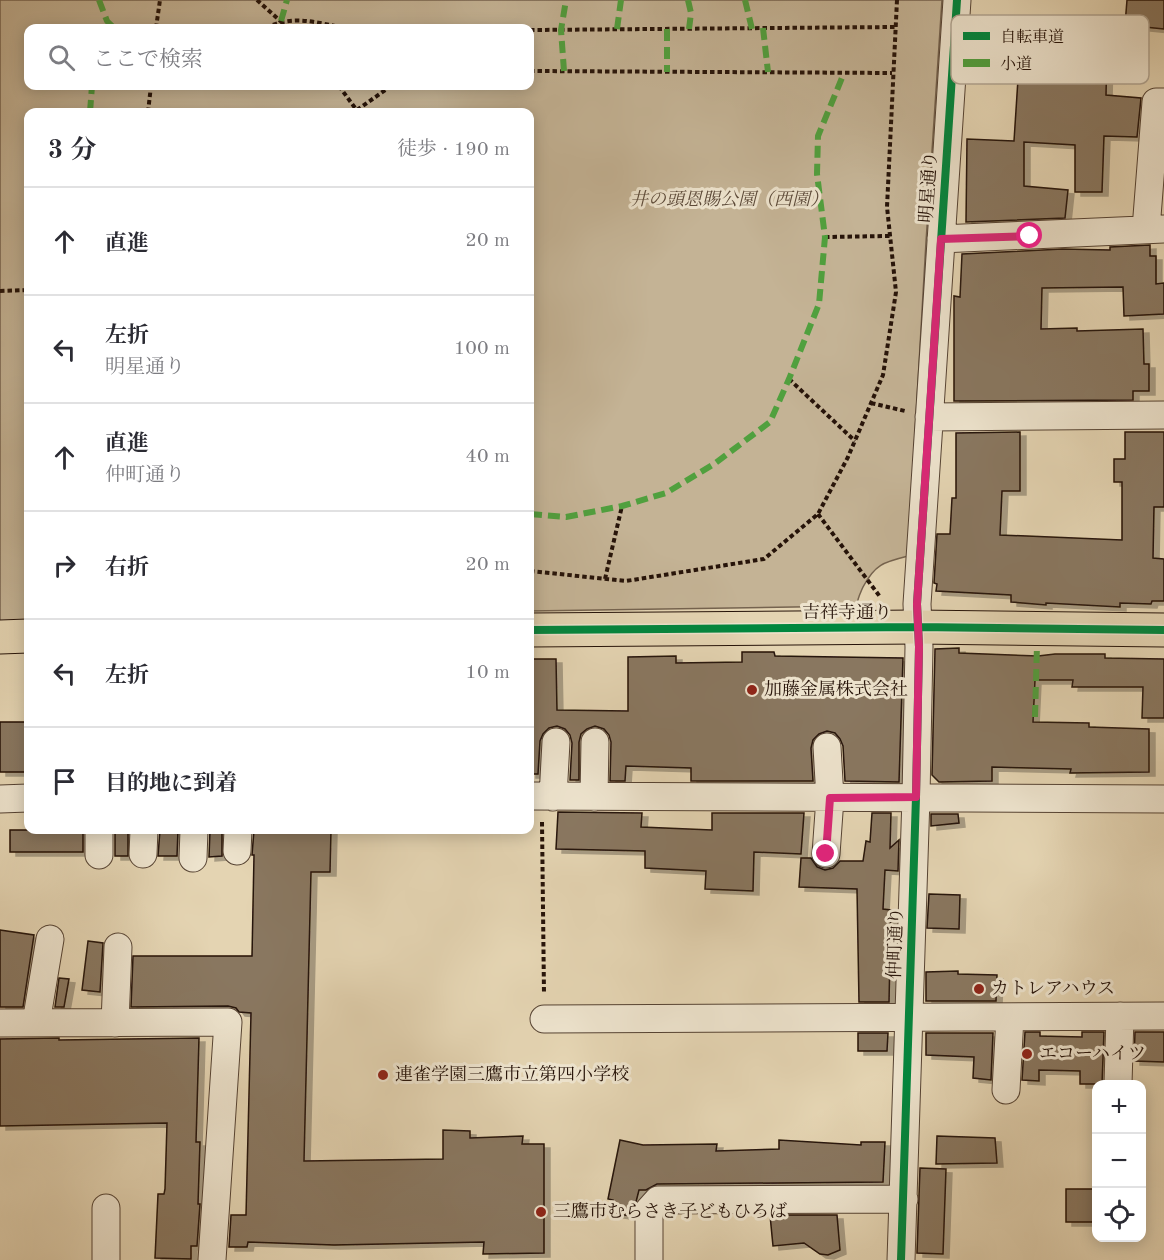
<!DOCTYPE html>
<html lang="ja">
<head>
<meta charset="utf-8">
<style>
  :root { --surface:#fff; --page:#f2f2f3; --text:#2b2b33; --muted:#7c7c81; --line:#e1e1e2 }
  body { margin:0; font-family:"Old Standard TT","Noto Serif JP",serif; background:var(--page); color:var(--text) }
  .controls { position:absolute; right:18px; bottom:18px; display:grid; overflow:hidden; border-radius:12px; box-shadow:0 3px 15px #0003 }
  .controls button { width:54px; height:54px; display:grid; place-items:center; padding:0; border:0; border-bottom:2px solid var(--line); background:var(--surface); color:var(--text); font:30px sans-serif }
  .stop { position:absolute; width:18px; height:18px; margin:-14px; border:4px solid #db2777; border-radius:50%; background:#fff }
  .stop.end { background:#db2777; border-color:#fff; box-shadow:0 2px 6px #0008 }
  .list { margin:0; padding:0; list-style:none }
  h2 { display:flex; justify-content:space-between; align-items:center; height:78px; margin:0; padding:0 24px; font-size:26px }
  h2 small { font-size:20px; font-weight:400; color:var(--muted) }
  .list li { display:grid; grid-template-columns:39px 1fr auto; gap:18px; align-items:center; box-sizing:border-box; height:108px; padding:0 24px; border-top:2px solid var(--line) }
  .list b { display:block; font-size:22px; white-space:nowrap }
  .list p { margin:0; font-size:20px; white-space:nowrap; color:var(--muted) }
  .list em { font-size:20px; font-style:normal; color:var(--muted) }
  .icon { flex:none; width:33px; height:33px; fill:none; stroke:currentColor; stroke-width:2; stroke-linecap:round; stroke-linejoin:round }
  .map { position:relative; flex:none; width:1164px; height:1260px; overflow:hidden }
  .search { position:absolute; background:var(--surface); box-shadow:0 3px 15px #0003; left:24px; top:24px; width:510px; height:66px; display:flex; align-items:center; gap:15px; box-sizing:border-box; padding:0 21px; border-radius:12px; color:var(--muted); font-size:22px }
  .panel { position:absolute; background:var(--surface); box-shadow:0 3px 15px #0003; left:24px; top:108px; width:510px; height:726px; border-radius:12px }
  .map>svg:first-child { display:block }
  .green { fill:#c4b395; stroke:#75634f; stroke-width:1.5; fill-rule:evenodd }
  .building { fill:#897761; stroke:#261309; stroke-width:1.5; filter:url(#shadow) }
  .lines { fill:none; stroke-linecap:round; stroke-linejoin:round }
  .minor-casing { stroke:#564333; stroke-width:29 }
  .major-casing { stroke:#261309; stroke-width:35 }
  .path { stroke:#261309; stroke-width:4; stroke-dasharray:4.5 3; stroke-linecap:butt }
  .minor { stroke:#ede3cd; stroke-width:27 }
  .major { stroke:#e4d4b2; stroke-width:33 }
  .quiet { stroke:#50a03e; stroke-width:6; stroke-dasharray:12 6; stroke-linecap:butt }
  .cycleway-casing { stroke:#ede3cd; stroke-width:11 }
  .cycleway { stroke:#00873e; stroke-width:8 }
  .route { stroke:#db2777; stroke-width:8 }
  .poi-dot { fill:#8f2418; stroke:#ede3cd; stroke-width:2 }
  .labels { text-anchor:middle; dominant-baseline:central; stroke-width:6; stroke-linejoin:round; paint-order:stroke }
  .street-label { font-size:18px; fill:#261309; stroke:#ede3cd }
  .park-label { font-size:18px; font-style:italic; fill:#5d4b3a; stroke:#ede3cd }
  .poi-label { font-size:18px; fill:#261309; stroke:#ede3cd; text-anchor:start }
  .key { fill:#ede3cd; stroke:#b1a592; stroke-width:1.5 }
  .key-label { font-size:16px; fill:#261309 }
</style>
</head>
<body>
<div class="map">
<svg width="1164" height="1260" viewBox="0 0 1164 1260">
  <defs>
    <filter id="shadow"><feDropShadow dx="6" dy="4" stdDeviation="0" flood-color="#0004"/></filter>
  </defs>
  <rect width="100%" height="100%" fill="#e4d4b2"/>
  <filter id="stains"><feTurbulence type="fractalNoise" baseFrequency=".00333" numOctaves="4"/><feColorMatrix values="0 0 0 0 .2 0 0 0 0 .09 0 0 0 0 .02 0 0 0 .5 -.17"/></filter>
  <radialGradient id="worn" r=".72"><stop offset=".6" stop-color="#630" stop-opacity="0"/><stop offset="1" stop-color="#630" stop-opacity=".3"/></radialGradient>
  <path class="green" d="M0 0H942L926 242 908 556C884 562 875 564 863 587 860 594 857 599 857 606L530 611V112H28V621L0 622ZM28 28H530V86H28Z"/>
  <path class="building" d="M1127 0H1164V29L1125 25Z
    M1046 53 1107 56 1106 95 1141 98 1137 137 1104 136 1102 192H1075V145L1024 142V186L1068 190 1065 218 966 222 967 139 1014 141 1018 79 1045 81Z
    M1150 245V256H1156V284L1164 283V314L1124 316 1123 287 1042 288 1041 329 1077 328V331L1143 329 1144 364H1149V391H1133V400L954 401V296L960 297 962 254 1062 249 1110 250V247Z
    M1020 432V491H1002L1000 535 1122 540V482H1114V459H1125V432H1164V507H1154L1153 558 1164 559V601H1152L1151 604 1120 603V607L1046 603V605L1011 602V595L936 591 937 584 934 583 937 534H950L952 498H956V433Z
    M959 648V653L1038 656 1055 654H1105V658L1164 659V718H1142L1143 687H1072L1073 680H1035L1033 722 1089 723V727L1149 729V772L1070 773 1071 769 992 767V781L939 782 932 775 935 649Z
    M742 652H774L775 656 903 658 899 782 845 781 843 746 840 739 835 733 827 731 819 734 813 740 811 748 813 781H691V768L626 766 625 781H610L611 742 609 735 604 729 595 726 587 729 581 734 579 742V780H570L572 743 570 735 565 729 557 726 549 728 543 734 540 741 538 774H530V659H556L557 710 628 711V657L676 656V663L742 662Z
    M0 722H28V772H0Z
    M558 812 642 813 641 827 712 830V813H804L801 854 754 852 753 891 705 889 706 871 645 868V851L556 849Z
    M872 813H891L890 848 899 840 898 871 885 870 883 909 891 910 889 1002H859L857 889 799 887 801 858H811L817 867 825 870 833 868 840 861H863L866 841 870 842Z
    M931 814H958L959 823 931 826Z
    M10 830H83V852H10Z
    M115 830H128V856H115Z
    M160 830H178L177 856H158Z
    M210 830H222V856L209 857Z
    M254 830H331L330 872H311L304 1161 443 1159V1130L470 1131V1138L523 1136 522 1144H544V1253L483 1254 484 1242 334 1245 248 1242 247 1247H229L231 1215H246L251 1013 239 1012 236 1008 228 1006 131 1007 133 956H252L254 855H252Z
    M929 894 960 895 959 929 927 928Z
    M0 930 34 935 23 1007H0Z
    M88 941 103 943 100 992 82 990Z
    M958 971V974L997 975 996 1001H926V972Z
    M59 978 69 979 64 1007H55Z
    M1025 1032H1040V1036L1082 1037V1032H1104L1102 1084H1080V1071L1039 1070V1081L1022 1080Z
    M1135 1032H1164V1062L1134 1061Z
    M858 1033H888L887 1051H858Z
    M926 1033H993L991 1080 973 1078 974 1057 926 1055Z
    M59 1038V1040L199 1038 196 1142H200L198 1204H200L197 1246H191V1259L155 1258 158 1194H164L165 1189 167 1123 0 1126V1039Z
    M937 1136 995 1138 997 1163 936 1164Z
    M620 1140 643 1145 717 1144 716 1151 779 1149V1140L861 1145V1142H885L883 1182 657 1184 646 1190H639L636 1202 633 1201 630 1216 611 1213 613 1200 608 1199Z
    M920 1168 946 1169 943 1254 917 1253Z
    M1066 1189H1096V1222H1066Z
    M770 1215H837L840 1250 828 1255 820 1254 804 1243 773 1246Z"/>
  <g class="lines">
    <g class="minor-casing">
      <path id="minor" d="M1146 229 1156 102H1164
        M941 239 1164 229
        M929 417 1164 415
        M530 796 1164 799
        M553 797 556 742
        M594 797 595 742
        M0 799 28 798
        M237 851 238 830
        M143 854 144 830
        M826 854 830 798 827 747
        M99 855V830
        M193 858 194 830
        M544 1019 1164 1016
        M0 1023 228 1022 212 1260
        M36 1023 50 939
        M115 1023 118 947
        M1118 1084 1120 1016
        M1006 1090 1010 1017
        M106 1260V1208
        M649 1260V1210L658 1200 904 1199
        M901 1260 916 797 919 647 917 604 957 0"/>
    </g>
    <g class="major-casing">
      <path id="major" d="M530 630 917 627 1164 630
        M0 637 28 636"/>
    </g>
    <path class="path" d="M257 0 288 28
      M156 28 160 0
      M266 28C294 14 316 23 346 28
      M530 30 895 27
      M530 71 892 73
      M339 86 358 112
      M357 110 391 86
      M148 112 151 86
      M825 237 890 236
      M0 291 28 290
      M789 379 855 441
      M871 403 905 411
      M818 514 881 598
      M530 571 626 581 764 559 818 514 848 457 883 375 896 292 887 207 897 0
      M605 579 622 506
      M542 822 544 994"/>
    <use href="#minor" class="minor"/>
    <use href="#major" class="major"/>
    <path class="quiet" d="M99 0 107 21 114 28
      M688 0 691 13 689 29
      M745 0 752 29
      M281 21 287 0
      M763 28 768 72
      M617 29 621 0
      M667 29V72
      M564 71 561 30 566 0
      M90 112 92 86
      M530 514 566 517 622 506 666 493 714 464 770 422 789 379 819 304 825 237 817 174 818 136 844 73
      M1035 717 1037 645"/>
    <g class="cycleway-casing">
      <path id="cycleway" d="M530 630 917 627 1164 630
        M901 1260 916 797 919 647 917 604 957 0"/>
    </g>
    <use href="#cycleway" class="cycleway"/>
  </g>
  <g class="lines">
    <path class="route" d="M826 854 830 798 916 797 919 647 917 604 941 239 1030 236"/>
  </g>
  <g class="poi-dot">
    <circle cx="752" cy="690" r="6"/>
    <circle cx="979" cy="989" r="6"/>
    <circle cx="1027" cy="1054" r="6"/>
    <circle cx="383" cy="1075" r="6"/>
    <circle cx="541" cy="1212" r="6"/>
  </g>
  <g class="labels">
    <g class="street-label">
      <text transform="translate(929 187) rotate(-86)">明星通り</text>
      <text x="847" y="613">吉祥寺通り</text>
      <text transform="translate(896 943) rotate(-88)">仲町通り</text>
    </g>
    <g class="park-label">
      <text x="729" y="200">井の頭恩賜公園（西園）</text>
    </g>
    <g class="poi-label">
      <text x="764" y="690">加藤金属株式会社</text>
      <text x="991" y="989">カトレアハウス</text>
      <text x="1039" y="1054">エコーハイツ</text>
      <text x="395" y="1075">連雀学園三鷹市立第四小学校</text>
      <text x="553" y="1212">三鷹市むらさき子どもひろば</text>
    </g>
  </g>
  <rect x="951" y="15" width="198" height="69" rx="9" class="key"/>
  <rect x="963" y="32" width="27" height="8" fill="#00873e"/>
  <rect x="963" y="59" width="27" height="8" fill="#50a03e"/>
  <g class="key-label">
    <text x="1000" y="42">自転車道</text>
    <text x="1000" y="69">小道</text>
  </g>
  <rect width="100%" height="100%" filter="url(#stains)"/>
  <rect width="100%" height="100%" fill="url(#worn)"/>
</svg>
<div class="controls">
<button>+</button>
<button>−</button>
<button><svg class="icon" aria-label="locate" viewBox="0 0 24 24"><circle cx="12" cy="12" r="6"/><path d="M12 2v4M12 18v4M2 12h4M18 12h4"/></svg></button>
</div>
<div class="stop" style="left:1030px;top:236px"></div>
<div class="stop end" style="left:826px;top:854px"></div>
<div class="search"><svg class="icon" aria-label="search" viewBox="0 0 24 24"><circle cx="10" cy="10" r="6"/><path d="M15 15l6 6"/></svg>ここで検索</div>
<section class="panel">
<h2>3 分<small>徒歩 · 190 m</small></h2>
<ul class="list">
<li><svg class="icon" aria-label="ahead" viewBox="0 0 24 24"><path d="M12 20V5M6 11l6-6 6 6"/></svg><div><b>直進</b></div><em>20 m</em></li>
<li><svg class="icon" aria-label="left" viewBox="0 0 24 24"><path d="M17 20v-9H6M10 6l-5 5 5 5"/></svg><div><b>左折</b><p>明星通り</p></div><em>100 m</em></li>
<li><svg class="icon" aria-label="ahead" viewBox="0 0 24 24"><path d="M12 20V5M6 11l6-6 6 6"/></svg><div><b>直進</b><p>仲町通り</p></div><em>40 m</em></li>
<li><svg class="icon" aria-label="right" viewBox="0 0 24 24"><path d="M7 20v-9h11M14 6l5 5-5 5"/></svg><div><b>右折</b></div><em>20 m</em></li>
<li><svg class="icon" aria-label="left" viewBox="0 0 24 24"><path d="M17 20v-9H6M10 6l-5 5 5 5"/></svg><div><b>左折</b></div><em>10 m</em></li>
<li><svg class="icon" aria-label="arrive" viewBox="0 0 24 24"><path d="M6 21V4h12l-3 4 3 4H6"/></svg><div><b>目的地に到着</b></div></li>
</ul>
</section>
</div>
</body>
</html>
